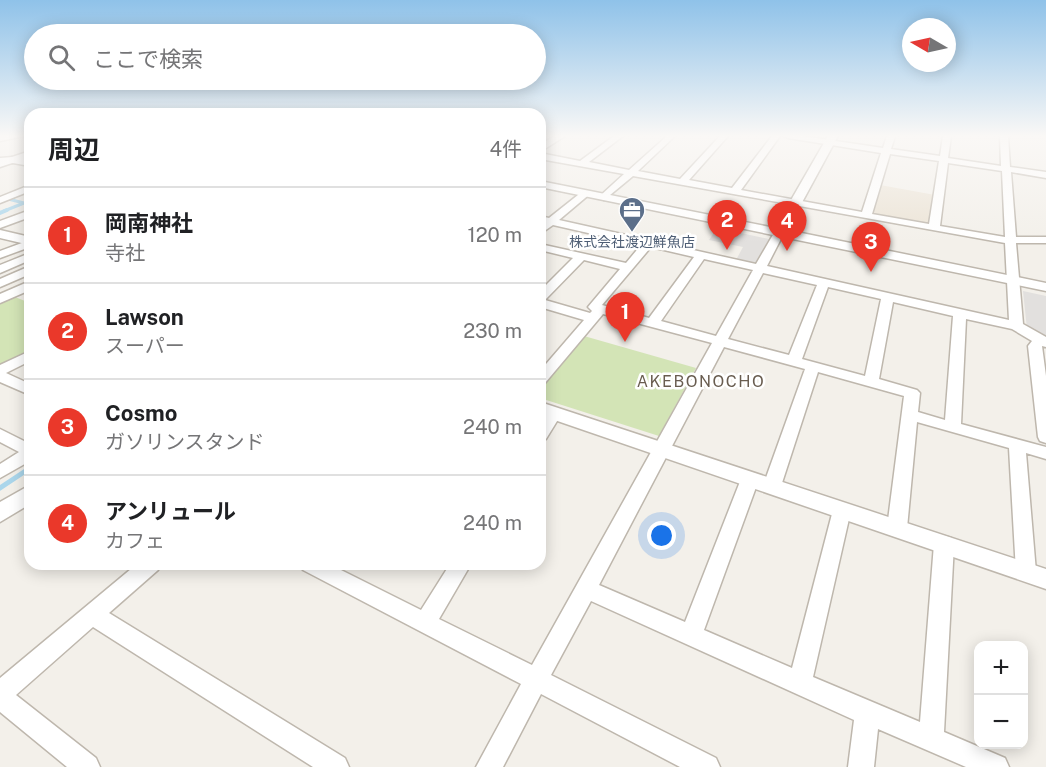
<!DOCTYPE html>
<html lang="ja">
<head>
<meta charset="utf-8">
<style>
  :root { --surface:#fff; --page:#f6f6f6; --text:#202124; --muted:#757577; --line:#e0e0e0; --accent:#ea382a }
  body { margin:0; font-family:"Public Sans","Noto Sans JP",sans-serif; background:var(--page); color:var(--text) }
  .controls { position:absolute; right:18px; bottom:18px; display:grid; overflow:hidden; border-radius:12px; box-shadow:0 3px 15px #0003 }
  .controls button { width:54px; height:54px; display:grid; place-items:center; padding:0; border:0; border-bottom:2px solid var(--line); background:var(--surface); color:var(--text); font:30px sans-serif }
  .compass { position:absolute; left:902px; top:18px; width:54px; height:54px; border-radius:50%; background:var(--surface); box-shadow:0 3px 15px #0003; rotate:279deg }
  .you { position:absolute; left:662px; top:536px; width:21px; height:21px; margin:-15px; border:4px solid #fff; border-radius:50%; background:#1a73e8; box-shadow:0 0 0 9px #1a73e833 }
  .badge { display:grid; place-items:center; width:39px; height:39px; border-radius:50%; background:var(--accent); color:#fff; font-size:20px; font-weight:700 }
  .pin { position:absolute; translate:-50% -50px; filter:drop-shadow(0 2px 3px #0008) }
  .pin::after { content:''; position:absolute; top:32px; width:21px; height:18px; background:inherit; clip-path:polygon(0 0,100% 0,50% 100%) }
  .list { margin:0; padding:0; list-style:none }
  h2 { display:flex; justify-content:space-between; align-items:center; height:78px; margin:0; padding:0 24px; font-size:26px }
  h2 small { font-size:20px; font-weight:400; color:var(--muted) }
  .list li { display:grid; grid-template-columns:39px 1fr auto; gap:18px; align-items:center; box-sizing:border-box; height:96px; padding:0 24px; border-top:2px solid var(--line) }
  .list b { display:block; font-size:22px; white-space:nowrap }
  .list p { margin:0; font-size:20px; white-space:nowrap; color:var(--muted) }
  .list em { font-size:20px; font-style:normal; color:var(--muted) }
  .icon { flex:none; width:33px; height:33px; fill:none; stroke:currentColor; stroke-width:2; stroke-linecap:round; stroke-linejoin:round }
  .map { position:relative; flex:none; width:1046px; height:767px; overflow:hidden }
  .search { position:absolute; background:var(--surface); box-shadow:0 3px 15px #0003; left:24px; top:24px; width:522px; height:66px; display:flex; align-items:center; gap:15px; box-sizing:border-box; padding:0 21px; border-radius:33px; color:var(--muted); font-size:22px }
  .panel { position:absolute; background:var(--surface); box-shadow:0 3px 15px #0003; left:24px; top:108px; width:522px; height:462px; border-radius:18px }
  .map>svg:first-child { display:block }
  .education { fill:#ebe3d5 }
  .green { fill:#d3e4b6 }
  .parking { fill:#e2e0de }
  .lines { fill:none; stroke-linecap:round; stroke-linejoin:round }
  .stream-far2 { stroke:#abd6eb; stroke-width:3 }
  .stream-far1 { stroke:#abd6eb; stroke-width:4 }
  .stream { stroke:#abd6eb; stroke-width:5 }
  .minor-casing { stroke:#beb7ad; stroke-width:3 }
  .tertiary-casing { stroke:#beb7ad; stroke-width:3 }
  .minor { fill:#fff; fill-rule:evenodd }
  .tertiary { fill:#fff; fill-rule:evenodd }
  .labels { text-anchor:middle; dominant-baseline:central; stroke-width:5; stroke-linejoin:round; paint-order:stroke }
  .far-service-label { font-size:14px; fill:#4e5e75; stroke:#fff }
  .neighbourhood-label { font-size:16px; letter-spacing:1.5px; fill:#695d50; stroke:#fff }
</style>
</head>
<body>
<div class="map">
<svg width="1046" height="767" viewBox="0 0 1046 767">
  <rect width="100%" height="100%" fill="#f3f0ea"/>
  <path class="education" d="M880 185 935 195 930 224 873 215 871 213Z"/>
  <path class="green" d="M15 297 30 303V351L0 367V304Z
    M584 336 696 368 659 436 540 398V387Z"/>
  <path class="parking" d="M717 228 769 239 757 262 749 263 736 260 743 247 709 240Z
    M1023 291 1046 296V338L1027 329Z"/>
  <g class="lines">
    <path class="stream-far2" d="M540 138 544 136
      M4 211 24 203 8 199 10 198"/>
    <path class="stream-far1" d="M0 213 7 210"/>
    <path class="stream" d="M0 488 30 468"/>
    <g class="minor-casing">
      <path id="minor" d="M614 136H623L589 162 629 170 667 136H675L638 171 680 179 720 136H728L689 180 732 188 772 136H780L741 190 862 212 881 153 788 138 784 136H802L883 148 887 136H895L891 149 940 156 943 136H951L948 158 1001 166 1000 136H1008L1010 167 1046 172V178L1011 172 1016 237H1046V243H1016L1023 324 1046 337V347L1042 346 1046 376V443L1040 441 1038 437 1028 346 1032 341 1012 329 966 319 961 424 1046 447V459L1026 453 1036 572 1033 578 1026 580 1019 578 1016 572 1009 448 917 422 907 528 904 533 897 535 890 533 887 528 904 396 818 372 781 486 778 491 772 493 766 491 763 486 805 369 724 347 599 585 685 622 741 479 744 474 750 473 756 474 759 479 704 630 792 668 833 510 835 505 842 503 849 505 851 510 813 677 920 722 934 544 937 538 944 536 951 538 954 544 944 732 1005 758 1009 767H966L878 729 874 767H848L854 720 591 601 551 675 716 758 720 767H680L541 694 503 767H476L521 684 303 570 300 564H329L421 610 450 564H471L439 619 532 665 712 343 603 314 545 383 540 385V371L584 320 540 307V291L573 258 540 250V244L626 263 641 245 553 225 540 234V226L543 223 540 222V216L549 218 583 191 591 193 559 220 756 264 774 233 779 230 784 233 767 266 1009 320 1005 243 633 176 604 200 599 197 601 195 624 174 540 159V153L580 161ZM890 154 939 161 929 224 872 214ZM948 163 1002 171 1005 237 940 226ZM651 247 694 257 649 318 602 305ZM704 259 753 270 716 336 661 321ZM584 260 620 269 588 307 592 311 590 313 545 300ZM763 273 817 285 789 355 728 339ZM828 287 881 299 865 376 802 359ZM893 302 953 316 945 420 918 412 920 393 917 390 879 379Z
        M13 157 30 160V166L13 163 0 164V158Z
        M30 185V191L0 203V197Z
        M30 210V217L0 228V221Z
        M30 240V247L0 258V251Z
        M30 253V260L0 273V265Z
        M30 266V274L0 287V279Z
        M30 281V290L0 303V294Z
        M30 351V361L6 373 30 384V395L0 382V365Z
        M554 408 562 413 546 439 540 441V422L548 409Z
        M0 429 30 444V461L0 478V464L19 452 0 442Z
        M137 564H161L158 570 109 613 345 758 349 767H313L93 627 16 695 96 758 100 767H67L0 712V678Z"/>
    </g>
    <g class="tertiary-casing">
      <path id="tertiary" d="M0 136H24L0 141Z
        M554 136H565L540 152V145Z
        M828 136H838L787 230 1046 283V291L540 187V181L775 228Z
        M30 151V157L0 167V161Z
        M0 230 30 237V245L0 238Z
        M540 402 1046 569V589L540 415Z
        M30 485V504L0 522V502Z"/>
    </g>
    <use href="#minor" class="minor"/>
    <use href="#tertiary" class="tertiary"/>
  </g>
  <linearGradient id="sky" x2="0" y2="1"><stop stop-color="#8fc2e9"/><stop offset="0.56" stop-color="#faf8f6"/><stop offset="1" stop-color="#faf8f6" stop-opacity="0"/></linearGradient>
  <rect width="1046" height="243" fill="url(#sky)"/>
  <defs>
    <g id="office-pin" transform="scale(1.35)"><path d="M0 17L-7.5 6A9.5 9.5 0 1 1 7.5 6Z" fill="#5c6f8a" stroke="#fff"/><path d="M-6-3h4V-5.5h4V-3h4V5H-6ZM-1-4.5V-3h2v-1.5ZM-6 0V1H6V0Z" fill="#fff"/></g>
  </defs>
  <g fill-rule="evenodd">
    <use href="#office-pin" x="632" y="210"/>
  </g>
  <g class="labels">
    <g class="far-service-label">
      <text x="632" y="242">株式会社渡辺鮮魚店</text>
    </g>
    <g class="neighbourhood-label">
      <text x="701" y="381">AKEBONOCHO</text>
    </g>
  </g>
</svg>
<div class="controls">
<button>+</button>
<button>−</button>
</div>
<svg class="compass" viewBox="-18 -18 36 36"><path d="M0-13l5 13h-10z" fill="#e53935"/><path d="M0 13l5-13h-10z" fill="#757577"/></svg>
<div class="you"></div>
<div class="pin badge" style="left:625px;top:342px">1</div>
<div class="pin badge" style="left:727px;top:250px">2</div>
<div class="pin badge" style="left:871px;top:272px">3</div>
<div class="pin badge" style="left:787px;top:251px">4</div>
<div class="search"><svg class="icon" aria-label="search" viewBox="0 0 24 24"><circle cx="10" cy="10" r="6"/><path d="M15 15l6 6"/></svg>ここで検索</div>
<section class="panel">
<h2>周辺<small>4件</small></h2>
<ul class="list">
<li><span class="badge">1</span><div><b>岡南神社</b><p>寺社</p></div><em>120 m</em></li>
<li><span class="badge">2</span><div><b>Lawson</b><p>スーパー</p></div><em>230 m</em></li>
<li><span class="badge">3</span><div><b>Cosmo</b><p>ガソリンスタンド</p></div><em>240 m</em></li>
<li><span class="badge">4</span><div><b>アンリュール</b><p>カフェ</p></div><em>240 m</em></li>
</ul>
</section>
</div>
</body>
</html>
